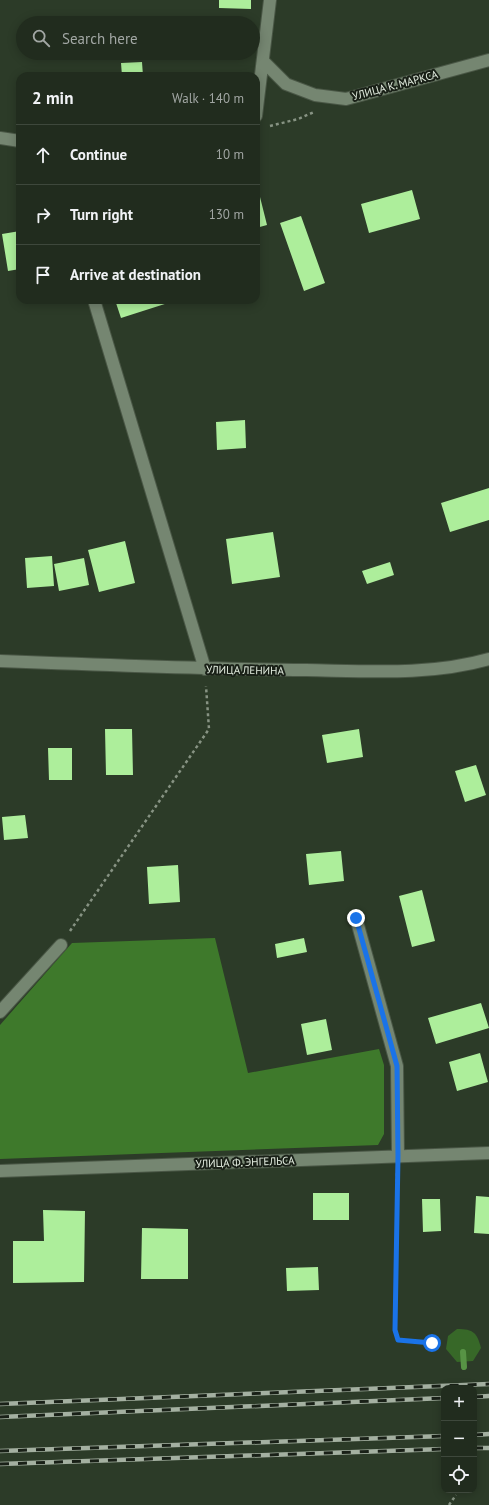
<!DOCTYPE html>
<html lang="en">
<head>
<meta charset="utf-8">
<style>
  :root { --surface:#212c1e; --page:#293427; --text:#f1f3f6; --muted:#a2a7a4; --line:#3e483c }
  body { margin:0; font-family:"PT Sans",sans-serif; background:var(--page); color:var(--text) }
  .controls { position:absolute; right:12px; bottom:12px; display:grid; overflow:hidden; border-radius:8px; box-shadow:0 2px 10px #0003 }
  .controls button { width:36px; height:36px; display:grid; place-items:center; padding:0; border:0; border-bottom:1px solid var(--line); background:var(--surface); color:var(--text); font:20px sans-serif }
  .stop { position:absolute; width:12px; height:12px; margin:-9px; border:3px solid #1a73e8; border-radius:50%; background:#fff }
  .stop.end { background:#1a73e8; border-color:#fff; box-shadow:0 1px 4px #0008 }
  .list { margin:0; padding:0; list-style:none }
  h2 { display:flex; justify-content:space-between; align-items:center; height:52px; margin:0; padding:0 16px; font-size:17px }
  h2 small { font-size:13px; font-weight:400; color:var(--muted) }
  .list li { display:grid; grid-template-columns:26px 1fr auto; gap:12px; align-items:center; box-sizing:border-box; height:60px; padding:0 16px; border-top:1px solid var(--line) }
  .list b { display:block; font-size:15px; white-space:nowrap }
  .list em { font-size:13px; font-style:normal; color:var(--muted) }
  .icon { flex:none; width:22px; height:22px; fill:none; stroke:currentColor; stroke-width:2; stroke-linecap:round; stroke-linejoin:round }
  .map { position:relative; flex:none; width:489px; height:1505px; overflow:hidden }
  .search { position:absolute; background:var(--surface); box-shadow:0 2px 10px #0003; left:16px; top:16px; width:244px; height:44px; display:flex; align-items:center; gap:10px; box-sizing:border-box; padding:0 14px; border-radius:22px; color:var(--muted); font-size:15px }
  .panel { position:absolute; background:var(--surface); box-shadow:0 2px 10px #0003; left:16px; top:72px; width:244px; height:232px; border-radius:12px }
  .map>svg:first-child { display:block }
  .green { fill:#376828 }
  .forest { fill:#3e792b }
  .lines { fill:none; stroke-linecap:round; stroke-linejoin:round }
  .stream { stroke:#579445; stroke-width:6 }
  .building { fill:#adee9b }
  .minor-casing { stroke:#4a5746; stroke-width:14 }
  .path { stroke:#879383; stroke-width:2.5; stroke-dasharray:3 3; stroke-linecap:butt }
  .minor { stroke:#758671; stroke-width:12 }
  .rail-casing { stroke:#a4b0a1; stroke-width:4.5 }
  .rail { stroke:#192017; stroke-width:3; stroke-dasharray:9; stroke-linecap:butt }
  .route { stroke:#1a73e8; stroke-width:5 }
  .labels { text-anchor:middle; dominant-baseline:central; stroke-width:4; stroke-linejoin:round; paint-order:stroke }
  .street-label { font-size:11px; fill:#e4eee1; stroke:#192017 }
</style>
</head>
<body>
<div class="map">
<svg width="489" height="1505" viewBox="0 0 489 1505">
  <rect width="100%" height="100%" fill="#2c3b28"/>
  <path class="green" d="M457 1329C474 1329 477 1333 481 1348L473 1361 457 1362 446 1349 448 1336Z"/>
  <path class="forest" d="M215 938 248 1073 379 1049 384 1065V1134L378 1145 0 1159V1025L72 943Z"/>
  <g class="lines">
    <path class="stream" d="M463 1352 464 1367"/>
  </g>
  <path class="building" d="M219 0H251V9L219 8Z
    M142 62 143 76H122L121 63Z
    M412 190 420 219 369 233 361 204Z
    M260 197 267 225 256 228V198Z
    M301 216 325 283 304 291 280 223Z
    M20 231V269L8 271 2 234Z
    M115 300H170L171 302 121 318Z
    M245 420 246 448 217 450 216 422Z
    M489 488V520L450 532 441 503Z
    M273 532 280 577 232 584 226 539Z
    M125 541 135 583 99 592 88 550Z
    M52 556 54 586 27 588 25 558Z
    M84 558 89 585 59 591 54 564Z
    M390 562 394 575 367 584 362 571Z
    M105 729H132L133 775H106Z
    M359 729 363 757 327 763 322 735Z
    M48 748H72V780H49Z
    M476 765 486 795 465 802 455 771Z
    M25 815 28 838 4 840 2 817Z
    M341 851 344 881 309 885 306 854Z
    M178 865 180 902 149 904 147 867Z
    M422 890 435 941 412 947 399 896Z
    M304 938 307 952 277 958 275 944Z
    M481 1003 489 1028 436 1044 428 1018Z
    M326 1019 332 1050 307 1055 301 1024Z
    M480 1053 488 1082 457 1091 449 1062Z
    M313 1193H349V1220H313Z
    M476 1196 489 1197V1234L474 1233Z
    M422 1199H440L441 1231 423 1232Z
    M43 1210 85 1211 84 1282 13 1283V1241H44Z
    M142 1228 188 1229V1279H141Z
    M318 1267 319 1290 287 1291 286 1268Z"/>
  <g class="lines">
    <g class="minor-casing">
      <path id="minor" d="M263 61 286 84 315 95 346 99 489 60
        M256 116 270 0
        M0 138 20 141
        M94 300 205 669
        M0 661C102 665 204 669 306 670 366 671 430 676 489 659
        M356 918 397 1066 398 1156
        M0 1012 61 945
        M0 1171 489 1153"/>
    </g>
    <path class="path" d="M270 126 298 119 314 112
      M70 931 209 729 206 686
      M397 1173 395 1330 399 1340 432 1343
      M449 1505 456 1495"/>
    <use href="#minor" class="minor"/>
    <g class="rail-casing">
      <path id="rail" d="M474 1397 489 1396
        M0 1404 489 1384
        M0 1417 444 1398
        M474 1435 489 1434
        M474 1448H489
        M0 1451 444 1436
        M0 1464 444 1449"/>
    </g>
    <use href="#rail" class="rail"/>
  </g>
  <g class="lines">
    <path class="route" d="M356 918 397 1066 398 1156 395 1330 398 1340 432 1343"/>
  </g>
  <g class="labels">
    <g class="street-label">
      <text transform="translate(395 85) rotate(-15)">УЛИЦА К. МАРКСА</text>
      <text transform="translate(245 670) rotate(1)">УЛИЦА ЛЕНИНА</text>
      <text transform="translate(245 1162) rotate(-2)">УЛИЦА Ф. ЭНГЕЛЬСА</text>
    </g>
  </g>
</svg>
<div class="controls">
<button>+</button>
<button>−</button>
<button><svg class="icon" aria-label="locate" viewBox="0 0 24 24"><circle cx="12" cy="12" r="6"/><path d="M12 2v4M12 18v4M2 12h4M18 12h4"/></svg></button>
</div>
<div class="stop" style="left:432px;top:1343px"></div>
<div class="stop end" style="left:356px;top:918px"></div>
<div class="search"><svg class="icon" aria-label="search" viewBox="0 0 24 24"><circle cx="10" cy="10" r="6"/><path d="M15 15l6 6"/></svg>Search here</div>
<section class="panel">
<h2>2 min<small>Walk · 140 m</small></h2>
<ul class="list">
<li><svg class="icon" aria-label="ahead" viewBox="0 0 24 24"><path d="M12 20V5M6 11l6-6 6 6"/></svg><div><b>Continue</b></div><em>10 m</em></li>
<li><svg class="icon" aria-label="right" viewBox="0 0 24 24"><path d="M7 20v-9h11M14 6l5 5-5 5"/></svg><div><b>Turn right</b></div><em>130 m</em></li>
<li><svg class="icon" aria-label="arrive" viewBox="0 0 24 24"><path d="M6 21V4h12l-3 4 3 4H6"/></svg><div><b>Arrive at destination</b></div></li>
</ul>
</section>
</div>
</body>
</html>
